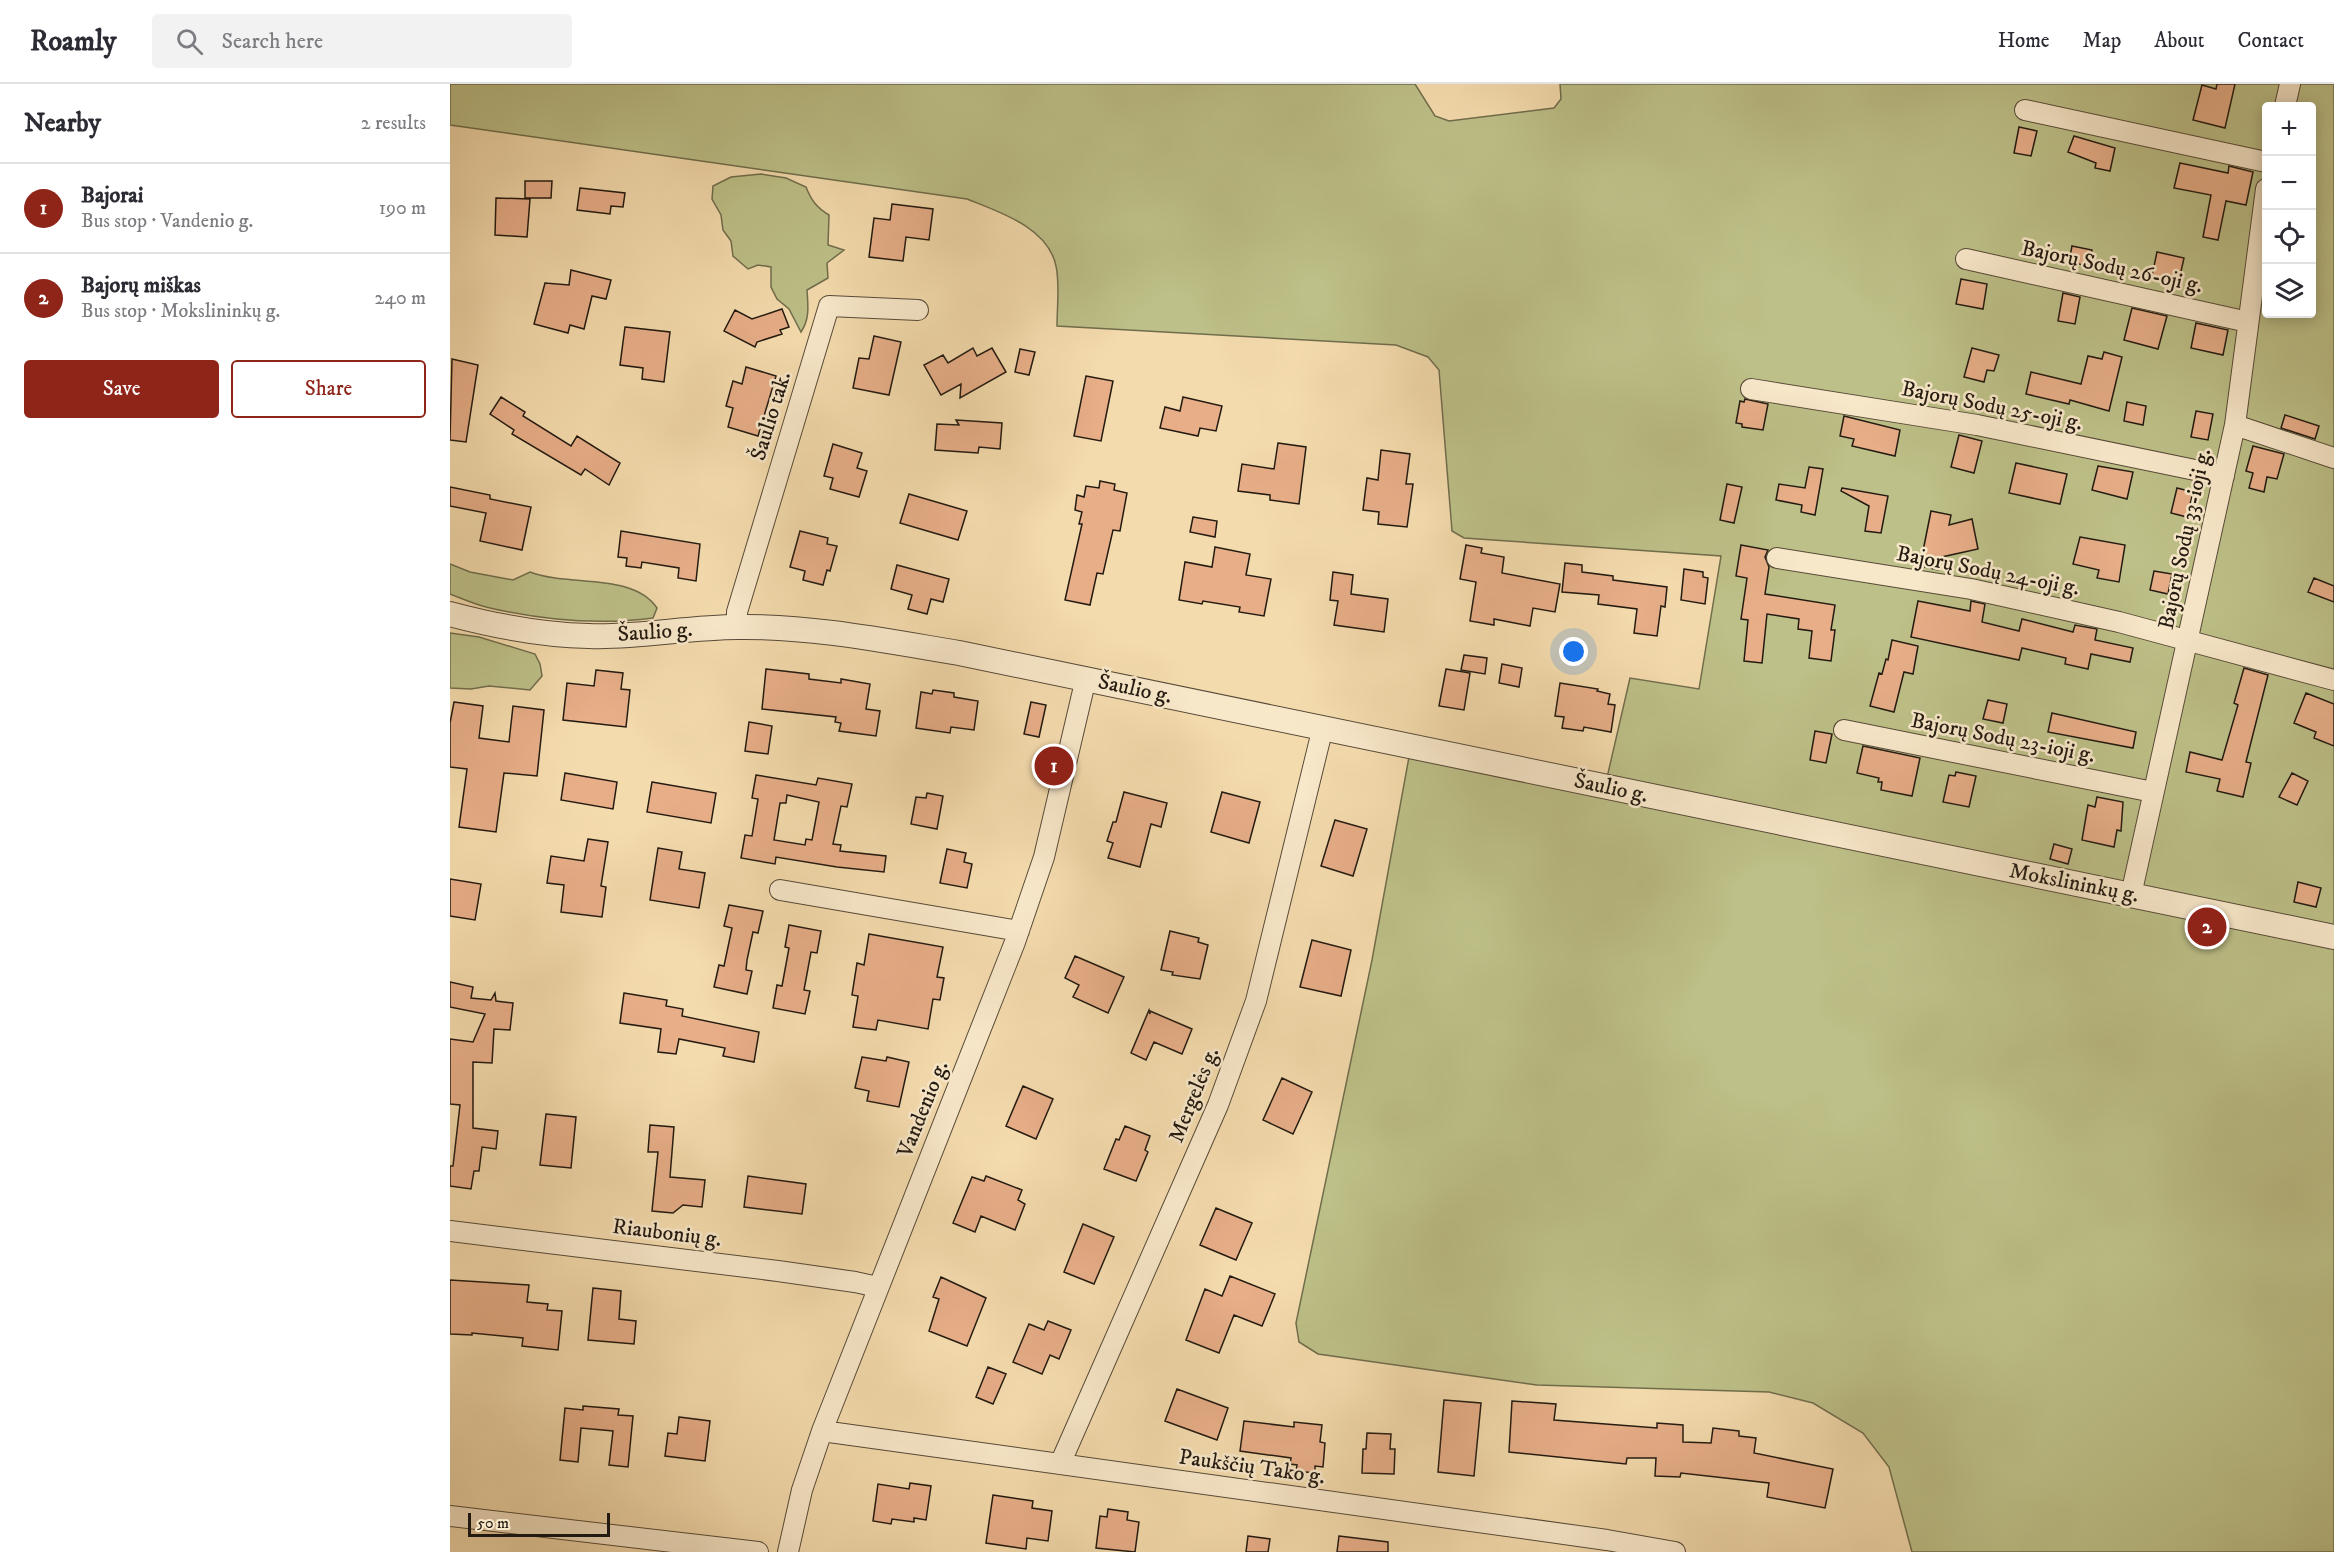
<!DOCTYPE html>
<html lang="en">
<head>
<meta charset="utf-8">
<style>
  :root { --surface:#fff; --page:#f2f2f3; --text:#2b2b33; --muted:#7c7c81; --line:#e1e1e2; --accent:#8f2418 }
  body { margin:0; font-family:"IM FELL DW Pica",serif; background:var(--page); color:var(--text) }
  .controls { position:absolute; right:18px; top:18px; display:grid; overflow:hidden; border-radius:6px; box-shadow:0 3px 15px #0003 }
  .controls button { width:54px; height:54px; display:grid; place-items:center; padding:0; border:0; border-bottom:2px solid var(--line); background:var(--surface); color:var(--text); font:30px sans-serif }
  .scale { position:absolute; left:18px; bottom:15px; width:142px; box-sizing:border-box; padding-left:6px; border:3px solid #231a11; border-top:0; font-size:16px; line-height:21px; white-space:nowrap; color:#231a11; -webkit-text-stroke:4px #f8e8ca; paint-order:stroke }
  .you { position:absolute; left:1124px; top:568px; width:21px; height:21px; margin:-15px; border:4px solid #fff; border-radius:50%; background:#1a73e8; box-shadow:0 0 0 9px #1a73e833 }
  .badge { display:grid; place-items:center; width:39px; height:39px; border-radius:50%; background:var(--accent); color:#fff; font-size:20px; font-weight:700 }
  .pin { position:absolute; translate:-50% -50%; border:3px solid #fff; box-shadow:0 2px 6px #0006 }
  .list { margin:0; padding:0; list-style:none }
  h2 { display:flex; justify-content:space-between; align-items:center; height:78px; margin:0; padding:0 24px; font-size:26px }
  h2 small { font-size:20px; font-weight:400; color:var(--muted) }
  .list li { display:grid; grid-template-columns:39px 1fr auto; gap:18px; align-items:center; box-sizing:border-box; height:90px; padding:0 24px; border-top:2px solid var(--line) }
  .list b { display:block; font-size:22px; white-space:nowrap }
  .list p { margin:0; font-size:20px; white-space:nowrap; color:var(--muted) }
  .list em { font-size:20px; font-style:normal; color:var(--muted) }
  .actions { display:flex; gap:12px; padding:18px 24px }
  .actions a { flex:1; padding:14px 0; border:2px solid var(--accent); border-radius:6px; text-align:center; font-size:21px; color:var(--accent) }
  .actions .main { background:var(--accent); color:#fff }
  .icon { flex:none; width:33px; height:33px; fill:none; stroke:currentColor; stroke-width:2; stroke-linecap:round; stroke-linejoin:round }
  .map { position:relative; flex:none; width:1884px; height:1468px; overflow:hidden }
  header { display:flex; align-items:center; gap:36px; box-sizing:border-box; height:84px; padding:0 30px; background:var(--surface); border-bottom:2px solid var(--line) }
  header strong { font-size:28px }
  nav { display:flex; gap:33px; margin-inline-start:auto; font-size:21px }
  .search { width:420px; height:54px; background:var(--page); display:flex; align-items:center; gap:15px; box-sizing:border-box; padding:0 21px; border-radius:6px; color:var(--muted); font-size:22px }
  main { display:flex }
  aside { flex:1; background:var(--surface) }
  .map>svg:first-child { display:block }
  .green { fill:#bdc088; stroke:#706d4c; stroke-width:1.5; fill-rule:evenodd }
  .building { fill:#e7ae88; stroke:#231a11; stroke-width:1.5; fill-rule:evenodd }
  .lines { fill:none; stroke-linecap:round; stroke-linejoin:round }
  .minor-casing { stroke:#574a38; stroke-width:22 }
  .tertiary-casing { stroke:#574a38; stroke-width:26 }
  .minor { stroke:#f8e8ca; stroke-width:20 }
  .tertiary { stroke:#f8e8ca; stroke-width:24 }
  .labels { text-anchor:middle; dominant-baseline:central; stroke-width:5; stroke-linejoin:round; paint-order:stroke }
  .street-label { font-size:22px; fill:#231a11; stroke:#f8e8ca }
</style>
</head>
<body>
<header>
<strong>Roamly</strong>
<div class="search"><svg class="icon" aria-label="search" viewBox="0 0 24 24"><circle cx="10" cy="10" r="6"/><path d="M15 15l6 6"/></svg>Search here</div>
<nav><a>Home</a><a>Map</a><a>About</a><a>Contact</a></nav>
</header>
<main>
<aside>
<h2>Nearby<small>2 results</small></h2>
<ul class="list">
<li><span class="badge">1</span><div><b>Bajorai</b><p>Bus stop · Vandenio g.</p></div><em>190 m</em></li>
<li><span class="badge">2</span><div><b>Bajorų miškas</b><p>Bus stop · Mokslininkų g.</p></div><em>240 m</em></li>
</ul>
<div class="actions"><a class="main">Save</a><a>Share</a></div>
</aside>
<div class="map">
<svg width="1884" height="1468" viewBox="0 0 1884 1468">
  <rect width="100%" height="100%" fill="#f4dbad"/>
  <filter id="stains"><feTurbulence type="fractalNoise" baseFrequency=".00333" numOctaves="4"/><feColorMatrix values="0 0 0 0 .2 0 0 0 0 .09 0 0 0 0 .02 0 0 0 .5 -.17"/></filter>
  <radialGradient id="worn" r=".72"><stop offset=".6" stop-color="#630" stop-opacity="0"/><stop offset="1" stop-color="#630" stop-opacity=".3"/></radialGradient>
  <path class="green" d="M0 0H965L985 32 999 37 1104 24 1111 15 1110 0H1884V1468H1462L1439 1383 1413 1349 1363 1319 1319 1308 1087 1301 868 1270 849 1258 846 1239 922 876 959 673 1153 711 1180 594 1249 605 1271 472 1014 454 1002 447 989 286 978 273 946 261 607 242C607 223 610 200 606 182 598 143 549 128 517 115L0 41ZM1816 22H1862V230H1816Z
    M311 90 336 94 356 103C361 116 367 124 379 131L378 161 394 166 377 179 378 194 357 206C358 221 360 235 351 248L339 225 327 215 321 203V183L308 181 298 185 283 172 281 157 273 146 271 131 262 115 263 102 281 93Z
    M0 480 20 488 63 496 80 488C118 503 183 488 207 524L203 534C150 541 92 536 40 524 26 521 13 515 0 510Z
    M0 549 29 553 85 570 90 580 92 592 80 606 39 602 21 605 0 604Z"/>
  <path class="building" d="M1767 0H1785L1775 44 1743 36 1752 1 1766 5Z
    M1569 43 1587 47 1581 72 1564 69Z
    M1624 52 1665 64 1660 87 1645 84 1646 79 1618 68Z
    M1730 79 1778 89 1779 82 1803 88 1796 121 1776 117 1768 156 1753 153 1761 111 1724 104Z
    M75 97H102L101 114H75Z
    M130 104 175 109 173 123 161 122 160 130 127 126Z
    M46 114 80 115 77 153 45 151Z
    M442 120 483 125 479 156 456 153 453 177 419 173 424 134 440 136Z
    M1622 162 1642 166 1638 182 1619 178Z
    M1707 168 1734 174 1728 201 1701 196Z
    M121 186 161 196 156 215 142 212 134 245 120 241 118 249 84 240 95 199 119 201Z
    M1511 195 1537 200 1533 225 1506 220Z
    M1613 209 1630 213 1625 240 1608 237Z
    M1682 224 1717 232 1708 265 1674 256Z
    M332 225 339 243 330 246 332 250 307 258 305 263 274 247 285 226 302 235Z
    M1746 239 1778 246 1773 271 1741 264Z
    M175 243 220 248 214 298 192 295 193 284 170 281Z
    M424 252 451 258 439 311 403 304 409 274 419 275Z
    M523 264 527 272 542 264 556 288 510 314 511 300 491 311 474 281 493 271 498 279Z
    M1522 264 1549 271 1544 287 1537 286 1534 298 1514 293Z
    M570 265 585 268 579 291 565 288Z
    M1654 268 1672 273 1659 327 1620 316 1619 320 1576 310 1581 288 1631 300 1638 272 1652 275Z
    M2 275 28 281 16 358 0 356Z
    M296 283 326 292 308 352 278 343 283 324 276 322 283 297 292 300Z
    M636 292 663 297 651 357 624 352Z
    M51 313 75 328 73 332 121 362 127 352 170 379 159 401 135 385 131 391 62 350 64 346 40 330Z
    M733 313 772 322 766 347 750 344 748 352 710 344 715 323 730 327Z
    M1295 315 1318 320 1313 346 1292 343V340L1286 339 1290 317 1294 318Z
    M1677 318 1696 322 1693 341 1674 337Z
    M1746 327 1763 330 1758 356 1741 353Z
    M1835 331 1869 342 1865 355 1831 344Z
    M1394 332 1450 346 1445 372 1402 362 1404 355 1390 352Z
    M506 336 552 339 550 365 529 363 528 369 485 366 487 340 509 341Z
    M1509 351 1532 357 1524 389 1501 383Z
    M828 359 856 363 849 420 820 416V411L788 407 792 380 824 385Z
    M383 360 412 369 407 384 417 387 409 413 380 405 383 394 374 392Z
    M1803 362 1834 370 1827 395 1817 393 1814 408 1799 404 1803 389 1796 387Z
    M931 366 960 370 956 400H963L957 443 928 440 929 428 913 426 917 394 928 396Z
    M1566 379 1617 390 1610 420 1559 409Z
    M1648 382 1683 388 1677 415 1642 406Z
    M1359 383 1373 385 1365 431 1351 428 1352 421 1326 416 1329 400 1355 404Z
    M650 397 665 400 664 406 677 409 670 447 663 446 653 490 647 489 640 521 615 516 632 440H629L632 428 625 426 627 411 634 413 636 402 649 404Z
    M1277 400 1292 403 1284 439 1270 436Z
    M0 403 40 411V415L81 423 72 466 30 457 36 429 0 422Z
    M1392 404 1438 412 1431 449 1415 447 1419 422 1391 407Z
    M1727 404 1743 408 1737 433 1721 429Z
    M459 410 517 427 508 456 450 439Z
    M1481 427 1501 431 1499 441 1522 435 1528 465 1492 473 1489 486 1470 482Z
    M743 433 767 437 765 453 740 448Z
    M171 447 250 460 246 497 228 494 229 484 192 478 191 484 176 482 177 474 168 473Z
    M350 447 378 454 377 460 387 462 380 487 377 486 373 501 353 496 355 487 340 483Z
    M1630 453 1675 461 1669 498 1647 494 1649 486 1623 480Z
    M1016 461 1032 464 1031 469 1054 473 1052 489 1110 500 1105 528 1083 524 1080 542 1044 535V541L1020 537 1026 498 1010 495Z
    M1291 461 1318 466 1315 473 1319 483 1315 510 1385 521 1381 546H1385L1381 577 1359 574 1362 547 1348 545 1349 535 1317 530 1312 579 1294 577 1298 536 1291 535 1297 494 1286 492Z
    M765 463 800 470 796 491 821 495 814 532 789 528 790 523 753 517 752 520 729 516 735 478 762 483Z
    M1115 479 1132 481V488L1163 492V496L1217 503 1215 523 1211 522 1207 552 1184 549 1187 525 1148 520 1149 511 1112 508Z
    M447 481 499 495 493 518 481 515 477 530 458 525 462 511 441 505Z
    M1234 485 1253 488V493L1258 494 1255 520 1231 516Z
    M1704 487 1722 490 1718 510 1700 506Z
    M883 488 903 491 901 510 938 515 934 548 884 541 888 517 880 516Z
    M1864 494 1884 502V518L1858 508Z
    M1468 517 1520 527 1521 517 1535 520 1532 538 1569 547 1572 535 1623 548 1625 541 1647 545 1645 556 1683 564 1680 578 1641 570 1638 585 1615 580 1616 574 1572 564 1569 576 1461 553Z
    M1442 556 1468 562 1463 590 1454 588 1444 628 1420 622 1429 589 1432 590 1436 575 1438 576Z
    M1014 571 1037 574 1035 590 1011 586Z
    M1052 580 1072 584 1069 603 1049 599Z
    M1794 584 1818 591 1796 678 1801 679 1793 713 1767 707 1770 695 1736 688 1740 668 1772 676 1788 621 1784 619Z
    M316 585 359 590V595L391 599V595L420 600 416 625 430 627 426 652 389 647 391 639 385 638 386 633 312 625Z
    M996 585 1020 589 1014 626 989 622Z
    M146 586 173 589 171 605 180 606 176 643 113 636 117 599 144 602Z
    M1110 599 1148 605 1147 607 1160 610 1158 620 1165 621 1161 648 1134 643 1133 647 1112 644 1114 633 1105 632Z
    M483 606 504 609V613L528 617 524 646 501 643 500 649 466 644 471 608 482 610Z
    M1856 609 1884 620V662L1864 654 1866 648 1844 639Z
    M1538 616 1557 620 1553 639 1533 635Z
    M4 618 33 622 29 654 59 658 63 622 94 626 87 692 54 689 46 748 9 743 17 685 0 683V639Z
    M581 618 596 621 589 653 574 650Z
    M1602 629 1686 648 1683 664 1598 648Z
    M299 638 322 642 318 670 295 667Z
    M1365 647 1382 650 1376 679 1360 676Z
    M1413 662 1470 674 1462 712 1431 706 1432 698H1428L1429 694 1407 689Z
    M1506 688 1526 692 1519 723 1493 718 1499 691 1505 692Z
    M115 689 167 698 163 725 111 716Z
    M1842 689 1858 697 1847 721 1829 713Z
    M306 691 366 701 368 694 402 700 397 723 391 722 383 760 391 761 390 767 436 772 434 788 387 783 326 773 325 780 291 774 295 751 302 752 308 715 302 714ZM337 711 369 718 362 756 356 755 355 761 324 756 330 719H336Z
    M202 698 266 709 261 739 197 728Z
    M674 708 717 719 711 743 701 740 690 783 658 774 663 759 657 757 663 738H666Z
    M772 708 810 718 799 759 761 748Z
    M477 709 493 712 487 745 461 740 466 713 476 714Z
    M1647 713 1673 718 1671 747 1667 746 1664 763 1632 756 1638 721 1645 723Z
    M885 736 917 745 903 792 871 782Z
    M138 755 158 758 151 802 156 803 152 833 111 828 114 801 97 799 101 772 134 777Z
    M1604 760 1622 765 1618 780 1600 775Z
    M208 764 232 768 229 785 255 789 249 824 200 816Z
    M497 765 516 769 514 778 522 780 517 804 490 799Z
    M0 795 31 800 25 836 0 832Z
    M1848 798 1871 804 1866 823 1844 818Z
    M279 821 313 827 308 849 303 848 297 876 296 886 302 887 297 910 264 903 269 881 274 882 282 844 274 842Z
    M339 841 371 847 367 869 361 868 354 906 360 907 355 930 323 924 327 901 332 902 339 864 335 863Z
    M720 847 749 854 748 858 758 861 750 895 722 891 723 888 711 886Z
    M419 850 493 863 487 893 494 894 490 916 483 915 478 945 428 936 426 946 403 943 408 912 402 911 407 879 414 881Z
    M862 856 901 866 891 912 850 903Z
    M625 872 674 893 658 929 623 913 629 901 615 894Z
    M0 898 23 903 21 914 41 916 45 909 46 917 63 919 60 946 44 945 42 979 23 978V1044L48 1047 46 1065 32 1063 29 1087H24L21 1105 0 1102V1082H3L10 1021 0 1020V955L23 958 35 930 0 923Z
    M174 909 217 916 216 922 233 925 232 932 309 948 304 978 273 972 275 964 229 955 226 970 208 968 211 945 170 939Z
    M699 926 700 930V927L742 945 732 970 704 958 696 976 681 969Z
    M412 973 436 977 437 973 459 978 449 1023 417 1017 419 1007 405 1004Z
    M832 994 862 1008 843 1050 813 1036Z
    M573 1002 603 1015 586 1055 556 1042Z
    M96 1030 126 1033 121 1084 90 1081Z
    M200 1041 224 1043 220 1093 255 1096 252 1123 233 1121 223 1129 202 1127 208 1068H198Z
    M675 1042 700 1052 695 1066 698 1068 686 1097 654 1085 666 1055 669 1056Z
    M298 1092 356 1100 352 1130 294 1123Z
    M536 1092 572 1106 568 1116 575 1120 565 1146 531 1132 525 1148 503 1139 522 1093 534 1097Z
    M766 1124 802 1139 786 1176 750 1161Z
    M633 1140 664 1153 644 1200 614 1188Z
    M780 1192 825 1210 812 1242 784 1231 769 1269 736 1256 755 1205 772 1212Z
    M491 1193 536 1214 517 1262 479 1247 489 1215 483 1213Z
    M0 1196 79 1201 77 1218 98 1220 97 1226 112 1227 108 1266 72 1262 73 1254 22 1249V1251L0 1250Z
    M143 1204 171 1207 169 1235 186 1237 184 1260 138 1256Z
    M598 1237 621 1246 609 1275 600 1271 592 1290 563 1278 579 1240 594 1246Z
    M538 1283 556 1290 543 1320 526 1313Z
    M727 1305 778 1324 767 1356 715 1337Z
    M994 1316 1031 1319 1024 1392 988 1388Z
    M1062 1317 1106 1320 1104 1336 1207 1344V1339L1233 1341V1358L1261 1359 1263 1344 1289 1347V1352L1306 1354 1304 1369 1383 1385 1375 1424 1317 1413 1319 1399 1231 1389 1230 1393 1205 1392 1206 1374H1177L1176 1380 1059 1368Z
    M133 1322 169 1325 168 1331 183 1332 178 1383 159 1381 163 1347 131 1344 128 1378 110 1376 115 1324 133 1326Z
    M229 1333 260 1337 255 1377 215 1372 218 1349 227 1350Z
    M794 1337 844 1343V1338L872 1341 870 1358 875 1359 873 1383 865 1382V1389L846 1387 847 1381 840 1380 841 1374 790 1367Z
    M917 1349 941 1350 940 1365H945L944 1390 912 1389 913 1365H916Z
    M460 1399 481 1402 476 1436 464 1434V1438L442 1435 441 1440 423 1437 428 1400 459 1405Z
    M543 1411 583 1417 582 1424 602 1427 598 1457 577 1454 576 1465 536 1459Z
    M658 1425 678 1428 677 1436 689 1438 685 1468 646 1464 650 1432 657 1433Z
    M798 1452 820 1455 818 1468H796Z
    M889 1452 938 1458V1468H887Z"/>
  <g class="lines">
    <g class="minor-casing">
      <path id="minor" d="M1835 22 1840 0
        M1575 26 1816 78
        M1516 175 1798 238
        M1301 305 1527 341 1774 392
        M1785 341 1884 374
        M1327 474 1521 505 1669 538 1884 596
        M287 543V528L379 222 468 226
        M1394 646 1703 708
        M330 806 569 847
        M1681 811 1785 341 1816 105
        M0 1147 328 1187 405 1198 428 1203
        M372 1347 1157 1456 1225 1468
        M610 1380 768 1021 806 917 873 643
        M0 1432 308 1468
        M338 1468 352 1406 372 1347 565 858 594 773 636 594"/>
    </g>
    <g class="tertiary-casing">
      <path id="tertiary" d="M0 530C45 542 91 551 139 552 188 554 238 543 288 543 362 542 436 557 509 569L1884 853"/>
    </g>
    <use href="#minor" class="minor"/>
    <use href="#tertiary" class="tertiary"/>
  </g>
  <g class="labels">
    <g class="street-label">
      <text transform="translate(1662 183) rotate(12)">Bajorų Sodų 26-oji g.</text>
      <text transform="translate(1542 322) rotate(11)">Bajorų Sodų 25-oji g.</text>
      <text transform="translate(321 332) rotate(-73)">Šaulio tak.</text>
      <text transform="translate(1735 455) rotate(-78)">Bajorų Sodų 33-ioji g.</text>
      <text transform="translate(1538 487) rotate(11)">Bajorų Sodų 24-oji g.</text>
      <text transform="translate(205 548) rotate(-4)">Šaulio g.</text>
      <text transform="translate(685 605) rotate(12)">Šaulio g.</text>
      <text transform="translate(1553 654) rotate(11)">Bajorų Sodų 23-ioji g.</text>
      <text transform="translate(1161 704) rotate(12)">Šaulio g.</text>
      <text transform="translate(1624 799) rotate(11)">Mokslininkų g.</text>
      <text transform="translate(744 1011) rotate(-68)">Mergelės g.</text>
      <text transform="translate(473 1025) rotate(-68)">Vandenio g.</text>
      <text transform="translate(217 1149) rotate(7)">Riaubonių g.</text>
      <text transform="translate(802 1383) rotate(8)">Paukščių Tako g.</text>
    </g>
  </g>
  <rect width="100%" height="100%" filter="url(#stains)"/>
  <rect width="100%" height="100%" fill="url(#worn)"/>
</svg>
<div class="controls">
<button>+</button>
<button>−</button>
<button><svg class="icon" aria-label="locate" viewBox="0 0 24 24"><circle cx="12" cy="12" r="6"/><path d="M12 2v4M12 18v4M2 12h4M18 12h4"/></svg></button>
<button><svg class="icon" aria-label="layers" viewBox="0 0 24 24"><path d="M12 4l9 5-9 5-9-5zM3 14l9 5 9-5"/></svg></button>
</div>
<div class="scale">50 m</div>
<div class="you"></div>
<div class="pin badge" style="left:604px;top:682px">1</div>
<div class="pin badge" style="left:1757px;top:843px">2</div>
</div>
</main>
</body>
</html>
